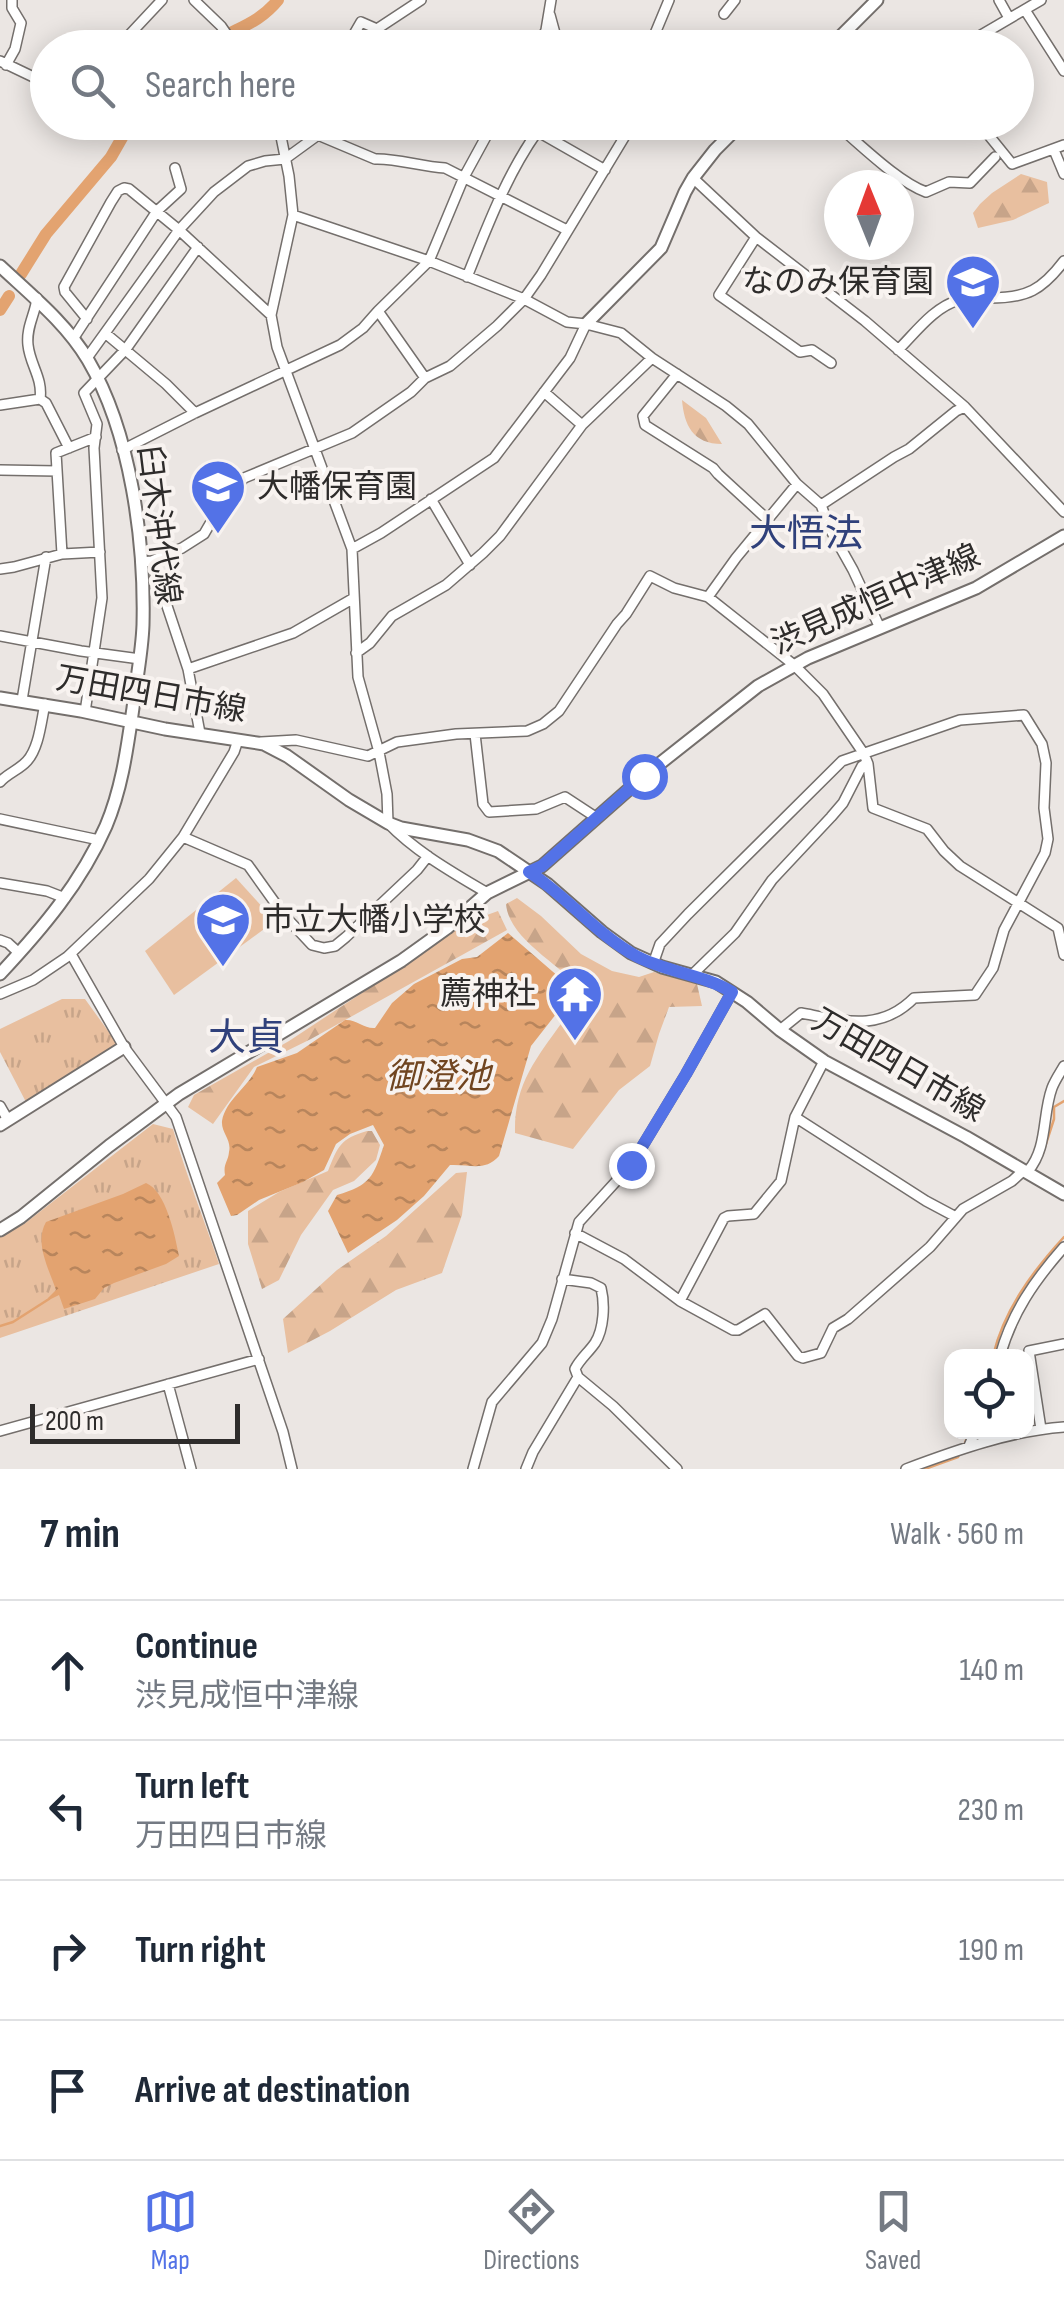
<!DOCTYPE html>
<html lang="en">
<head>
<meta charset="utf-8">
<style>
  :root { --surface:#fff; --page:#f6f6f7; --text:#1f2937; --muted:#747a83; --line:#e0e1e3; --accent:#5372e7 }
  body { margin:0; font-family:"Sofia Sans Condensed","Noto Sans JP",sans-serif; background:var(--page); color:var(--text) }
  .controls { position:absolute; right:30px; bottom:30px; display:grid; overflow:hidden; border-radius:20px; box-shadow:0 5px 25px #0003 }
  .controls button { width:90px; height:90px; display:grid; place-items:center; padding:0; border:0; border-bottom:2px solid var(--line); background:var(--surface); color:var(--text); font:50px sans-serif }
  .compass { position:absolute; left:824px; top:170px; width:90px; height:90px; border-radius:50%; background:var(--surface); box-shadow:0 5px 25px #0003; rotate:359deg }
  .scale { position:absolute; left:30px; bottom:25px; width:210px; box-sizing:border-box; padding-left:10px; border:5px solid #2e2c2b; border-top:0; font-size:28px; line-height:35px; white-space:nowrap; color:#2e2c2b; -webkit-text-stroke:8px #f8f3f0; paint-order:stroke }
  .stop { position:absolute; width:30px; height:30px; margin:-22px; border:8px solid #5372e7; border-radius:50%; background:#fff }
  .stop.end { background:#5372e7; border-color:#fff; box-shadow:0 2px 10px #0008 }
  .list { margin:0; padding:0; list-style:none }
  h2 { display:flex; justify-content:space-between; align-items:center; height:130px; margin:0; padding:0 40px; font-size:42px }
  h2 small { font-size:32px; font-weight:400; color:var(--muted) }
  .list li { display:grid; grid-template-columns:65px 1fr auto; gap:30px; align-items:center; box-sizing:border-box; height:140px; padding:0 40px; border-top:2px solid var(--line) }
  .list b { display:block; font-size:38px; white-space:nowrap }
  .list p { margin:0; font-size:32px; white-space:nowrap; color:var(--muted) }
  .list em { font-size:32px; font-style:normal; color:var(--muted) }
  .icon { flex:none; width:55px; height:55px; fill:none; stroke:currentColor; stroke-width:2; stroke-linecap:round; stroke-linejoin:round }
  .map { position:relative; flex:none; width:1064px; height:1469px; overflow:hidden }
  .search { position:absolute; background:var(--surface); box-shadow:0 5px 25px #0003; left:30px; right:30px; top:30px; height:110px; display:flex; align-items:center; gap:25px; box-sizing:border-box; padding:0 35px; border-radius:55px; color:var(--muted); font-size:38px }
  .sheet { height:690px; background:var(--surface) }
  nav { display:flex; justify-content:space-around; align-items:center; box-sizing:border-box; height:140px; border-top:2px solid var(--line); background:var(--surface); font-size:28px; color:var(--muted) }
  nav a { display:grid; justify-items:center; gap:5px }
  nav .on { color:var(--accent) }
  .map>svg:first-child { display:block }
  .green { fill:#e8bf9f }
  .forest { fill:url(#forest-firs) }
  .park { fill:url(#park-tufts) }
  .water { fill:url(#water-ripples) }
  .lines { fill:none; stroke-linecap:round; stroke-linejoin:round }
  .stream { stroke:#e3a370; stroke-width:2.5 }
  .river { stroke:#e3a370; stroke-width:12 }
  .street-casing { stroke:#746f6c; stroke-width:12 }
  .secondary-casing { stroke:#746f6c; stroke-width:15 }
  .street { stroke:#fff; stroke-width:9 }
  .secondary { stroke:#fff; stroke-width:11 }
  .route { stroke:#5372e7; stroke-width:12 }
  .labels { text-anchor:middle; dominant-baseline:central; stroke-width:8; stroke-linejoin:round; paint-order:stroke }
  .poi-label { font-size:32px; fill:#2e2c2b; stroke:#f8f3f0; text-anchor:end }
  .street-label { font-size:32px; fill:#2e2c2b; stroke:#f8f3f0 }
  .water-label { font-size:35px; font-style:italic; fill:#704520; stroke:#f8f3f0 }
  .quarter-label { font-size:38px; fill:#30417b; stroke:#f8f3f0 }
</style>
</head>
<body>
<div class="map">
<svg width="1064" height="1469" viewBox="0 0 1064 1469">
  <defs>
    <pattern id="forest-firs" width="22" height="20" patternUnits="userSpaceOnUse" patternTransform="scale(2.5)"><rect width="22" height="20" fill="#e8bf9f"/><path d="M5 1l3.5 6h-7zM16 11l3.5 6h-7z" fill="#c7a489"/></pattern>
    <pattern id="park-tufts" width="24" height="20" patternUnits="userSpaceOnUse" patternTransform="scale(2.5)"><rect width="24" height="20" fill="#e8bf9f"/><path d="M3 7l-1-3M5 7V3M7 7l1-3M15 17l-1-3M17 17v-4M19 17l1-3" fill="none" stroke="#c7a489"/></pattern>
    <pattern id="water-ripples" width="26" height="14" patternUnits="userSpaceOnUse" patternTransform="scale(2.5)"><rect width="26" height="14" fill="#e3a370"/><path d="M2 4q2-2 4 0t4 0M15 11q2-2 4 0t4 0" fill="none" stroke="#b8855c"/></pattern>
  </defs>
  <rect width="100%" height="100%" fill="#ebe6e3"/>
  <path class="green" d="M236 878 275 921 174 995 145 951Z"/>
  <path class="forest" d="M1021 174 1047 182 1049 203 1013 220 978 228 973 213 980 204 992 193Z
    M682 400 706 418 722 444C693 444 684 425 682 400Z
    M517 898 541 916 581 954 612 971 639 977 654 972 697 984 702 1006 669 1007 659 1034 650 1066 619 1090 573 1149 515 1133C514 1084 536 1059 563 1021L591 1015C589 1007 587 998 583 992 562 965 509 940 506 904Z
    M498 911 507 930 311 1039 254 1067 213 1124 188 1107 194 1095 289 1041 424 952 462 924Z
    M367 1131H372L380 1145 376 1160 354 1181 333 1190 301 1235 279 1280 262 1289 248 1244V1211L279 1192 328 1171C338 1146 340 1139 367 1131Z
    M467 1172 462 1215 442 1273 396 1290 330 1331 288 1353 283 1319 337 1270 386 1236 456 1173Z"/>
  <path class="park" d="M62 999H85L116 1042 114 1048 26 1102 0 1052V1029Z
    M153 1124 173 1129C186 1175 204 1219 219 1264L0 1338V1237L24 1224Z"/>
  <path class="water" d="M508 933 574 990 586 1011 560 1009 531 1046 499 1156C485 1172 470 1164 450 1165L424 1196 397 1220 348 1253 328 1211 337 1195C371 1185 373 1177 384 1145L373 1125 350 1134 336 1144 324 1170 303 1182 259 1200 237 1215 231 1216 217 1183 225 1175C223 1164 228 1162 229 1152 232 1140 221 1133 222 1121 226 1099 249 1087 257 1067L297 1053 345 1020C356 1019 364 1029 375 1028L392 1003 414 984 462 959 477 957Z
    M146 1183C166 1191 175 1235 179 1256L166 1264 114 1283 104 1288 95 1299 64 1309 59 1295 49 1300 48 1298 56 1290C49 1269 34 1243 46 1222L123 1194Z"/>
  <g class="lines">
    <path class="stream" d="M1043 1153 1054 1119V1107L1064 1101
      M0 1326 13 1322 49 1299
      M993 1356C1004 1310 1032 1272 1064 1237
      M965 1443 969 1432
      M925 1469 958 1457 959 1455"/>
    <path class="river" d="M206 48C232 28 256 27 278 0
      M21 274 46 234 111 157 131 122
      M0 310 9 296"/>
    <g class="street-casing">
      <path id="street" d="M194 0 221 26 236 48
        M999 0 1009 18
        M1025 10 1064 71
        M724 14 735 0
        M550 15 559 48
        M117 48 162 0
        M346 48 361 22 377 29 421 0
        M538 48 546 30 551 0
        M649 48 669 0
        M959 48 1041 0
        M0 61 48 84
        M6 65 15 49 21 23 12 8V0
        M278 122 289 176 293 215 271 315 277 347 352 549 358 677 379 752 387 794 388 823C416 852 452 872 487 893
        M521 122 605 170
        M804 122 815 132 830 124 837 125C861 145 898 182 926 192L949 182 970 183 995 157
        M978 122 1012 164 1064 145
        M1054 150 1064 174
        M693 178 756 237 865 321 965 407 1064 512
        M293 215 429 261 524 299 567 322 586 324 621 333 652 358 726 406 748 424 797 484 821 505 830 529 853 570 880 628
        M756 237 719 295 800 352 812 350 831 363
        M467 277C487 227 506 176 537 132
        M37 298C35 315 26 327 28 345 30 365 43 378 40 399L46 403 69 448
        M378 311 425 378
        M87 319 65 292 64 287 111 202 118 191 124 188 129 189 179 230 271 315
        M105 333 166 384 195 413
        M73 339 157 211 181 189 175 168
        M898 350C916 332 934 307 959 300 969 298 980 298 990 298 1027 298 1042 290 1064 261
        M87 358 179 230 214 192 248 166 265 161 285 159 318 135 375 159C396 158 422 167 445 168L567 230
        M677 374 643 416 645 425 713 468 718 474 768 520
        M544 392 582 425
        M0 405 40 399
        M122 450 195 413 340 345 363 328 378 311 429 261 464 177 494 122
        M0 470 57 471
        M431 499 470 565
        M821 505 894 457 909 449 956 411 965 407
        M352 549 381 533 494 458 570 358 586 324
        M62 554 56 453 96 437
        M152 561 188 669 200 733
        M141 562 152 561 182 548 204 534 222 503 244 478 352 433 411 392 425 378 450 366 497 326 524 299 541 275 625 136 630 122
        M0 569 14 567 62 554 100 552
        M708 597 736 558 797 484
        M0 636 81 651 140 659
        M356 653 370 643 392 616 446 585 483 553 500 536 582 425 652 358
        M188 669 293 633 354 598
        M22 700 46 557
        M85 712 102 598 94 448 97 424 84 393 126 349 198 247
        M475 734 483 804 489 812 536 809 565 797 597 818
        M261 742 296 740 368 756 397 742 456 734 527 731 543 724 559 711 617 624 626 614 650 576 674 588 708 597 794 665 823 694 864 754 868 764 873 808 927 829 944 851 960 866 1058 928 1064 955
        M0 782C8 773 19 770 27 761 39 748 41 722 45 704
        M0 819 99 840
        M183 837 248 865 283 914 312 945 324 948 335 946 346 937 417 870 428 856
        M0 883 47 891 65 898
        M0 940 8 943 19 953
        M71 954 124 1047 176 1117 283 1432 292 1469
        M653 964 660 944 688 914 842 761 960 720 1024 715 1042 744 1046 763 1044 808 1048 839 1045 853 1004 930 993 968 975 995 914 998C880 1032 845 1021 801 1013L780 1030
        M693 974 735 933 772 880 831 817 843 803 862 766 867 763
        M0 994 33 980 67 957 149 879 183 837 234 752 238 740
        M0 1106 8 1120
        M795 1117 926 1201 956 1217
        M1028 1171C1048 1148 1042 1115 1052 1088 1055 1080 1060 1073 1064 1066
        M575 1233 624 1259 680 1301 733 1330H738L765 1314 798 1356 803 1358 821 1353 833 1328 848 1319 930 1247 963 1209 1012 1181 1023 1171
        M680 1301 724 1218 728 1216 754 1214 781 1181 795 1117 824 1061
        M1000 1356C1012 1313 1034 1281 1064 1247
        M578 1377 613 1406 677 1469
        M168 1384 191 1469
        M1041 1429 1029 1351 1064 1344
        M0 1431 259 1359
        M969 1446 975 1432
        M473 1469 492 1402 542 1343 552 1319 579 1222 631 1165 686 1074 732 992
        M526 1469 533 1452 578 1377 575 1369C580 1359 588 1353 595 1343 604 1329 605 1304 601 1288L591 1283 562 1279
        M906 1469C957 1450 1010 1431 1064 1427"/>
    </g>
    <g class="secondary-casing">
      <path id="secondary" d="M829 48 877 0
        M0 266C31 295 66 323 88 360 131 433 145 542 143 625 142 653 136 681 133 708 127 749 122 788 106 826 81 883 42 929 0 974
        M586 324 661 248 685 192 693 178 715 150 743 122
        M0 698 81 711 165 729 264 744 287 756 349 800 388 823 401 828 468 840 498 851 547 884 602 932 631 953 662 967 716 982 747 1002 780 1030 824 1061 966 1137 1064 1194
        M0 1125 124 1047
        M0 1230 21 1217 109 1146 179 1094 401 961 447 928 487 893 542 866 644 776 758 686 808 658 976 588 1064 536"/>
    </g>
    <use href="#street" class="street"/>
    <use href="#secondary" class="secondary"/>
  </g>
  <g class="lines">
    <path class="route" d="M631 1165 686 1074 732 992C702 974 666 972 636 956 596 934 567 896 529 872L542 866 644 776"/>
  </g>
  <defs>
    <g id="school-pin" transform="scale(2.875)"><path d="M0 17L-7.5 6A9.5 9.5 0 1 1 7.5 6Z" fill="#5372e7" stroke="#f8f3f0"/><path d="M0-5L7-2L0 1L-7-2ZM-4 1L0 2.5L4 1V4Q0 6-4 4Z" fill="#fff"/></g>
    <g id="temple-pin" transform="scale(2.875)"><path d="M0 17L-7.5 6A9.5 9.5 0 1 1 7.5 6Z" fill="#5372e7" stroke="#f8f3f0"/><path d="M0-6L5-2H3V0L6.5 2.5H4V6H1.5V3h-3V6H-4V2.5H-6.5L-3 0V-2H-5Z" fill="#fff"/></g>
  </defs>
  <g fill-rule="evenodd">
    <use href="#school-pin" x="973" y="282"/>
    <use href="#school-pin" x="218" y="487"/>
    <use href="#school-pin" x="223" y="920"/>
    <use href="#temple-pin" x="575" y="994"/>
  </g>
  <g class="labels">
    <g class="poi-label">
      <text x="934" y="282">なのみ保育園</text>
      <text x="257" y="487" text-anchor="start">大幡保育園</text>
      <text x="262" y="920" text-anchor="start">市立大幡小学校</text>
      <text x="536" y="994">薦神社</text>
    </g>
    <g class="street-label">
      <text transform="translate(158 525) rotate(83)">臼木沖代線</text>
      <text transform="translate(876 600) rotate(-24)">渋見成恒中津線</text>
      <text transform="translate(151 695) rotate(10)">万田四日市線</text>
      <text transform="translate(898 1066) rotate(30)">万田四日市線</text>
    </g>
    <g class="water-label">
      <text x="438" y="1077">御澄池</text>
    </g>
    <g class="quarter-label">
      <text x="806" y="534">大悟法</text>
      <text x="246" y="1038">大貞</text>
    </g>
  </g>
</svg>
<div class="controls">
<button><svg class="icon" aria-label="locate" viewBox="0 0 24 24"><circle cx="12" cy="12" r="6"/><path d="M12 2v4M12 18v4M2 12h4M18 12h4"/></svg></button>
</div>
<svg class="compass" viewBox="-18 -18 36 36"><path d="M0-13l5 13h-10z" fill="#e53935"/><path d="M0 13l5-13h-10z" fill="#747a83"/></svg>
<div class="scale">200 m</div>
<div class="stop" style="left:644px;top:776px"></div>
<div class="stop end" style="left:631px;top:1165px"></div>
<div class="search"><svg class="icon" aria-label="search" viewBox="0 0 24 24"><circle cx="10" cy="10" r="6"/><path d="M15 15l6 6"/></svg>Search here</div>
</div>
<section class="sheet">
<h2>7 min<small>Walk · 560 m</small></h2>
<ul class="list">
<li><svg class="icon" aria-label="ahead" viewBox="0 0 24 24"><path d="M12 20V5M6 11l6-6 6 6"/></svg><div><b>Continue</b><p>渋見成恒中津線</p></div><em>140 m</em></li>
<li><svg class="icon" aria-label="left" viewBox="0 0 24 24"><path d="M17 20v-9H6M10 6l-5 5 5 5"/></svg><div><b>Turn left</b><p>万田四日市線</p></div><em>230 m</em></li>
<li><svg class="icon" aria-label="right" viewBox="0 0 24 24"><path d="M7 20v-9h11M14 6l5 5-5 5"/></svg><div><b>Turn right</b></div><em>190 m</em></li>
<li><svg class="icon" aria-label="arrive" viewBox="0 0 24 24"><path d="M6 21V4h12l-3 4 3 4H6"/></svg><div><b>Arrive at destination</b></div></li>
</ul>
</section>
<nav>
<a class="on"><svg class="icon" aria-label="map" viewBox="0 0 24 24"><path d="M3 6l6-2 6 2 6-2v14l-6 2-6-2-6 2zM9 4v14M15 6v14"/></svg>Map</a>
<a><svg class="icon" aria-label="directions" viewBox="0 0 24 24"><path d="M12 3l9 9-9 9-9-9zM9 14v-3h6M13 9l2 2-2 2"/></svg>Directions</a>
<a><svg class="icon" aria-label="saved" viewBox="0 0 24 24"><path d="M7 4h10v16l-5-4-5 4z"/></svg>Saved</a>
</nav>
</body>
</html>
